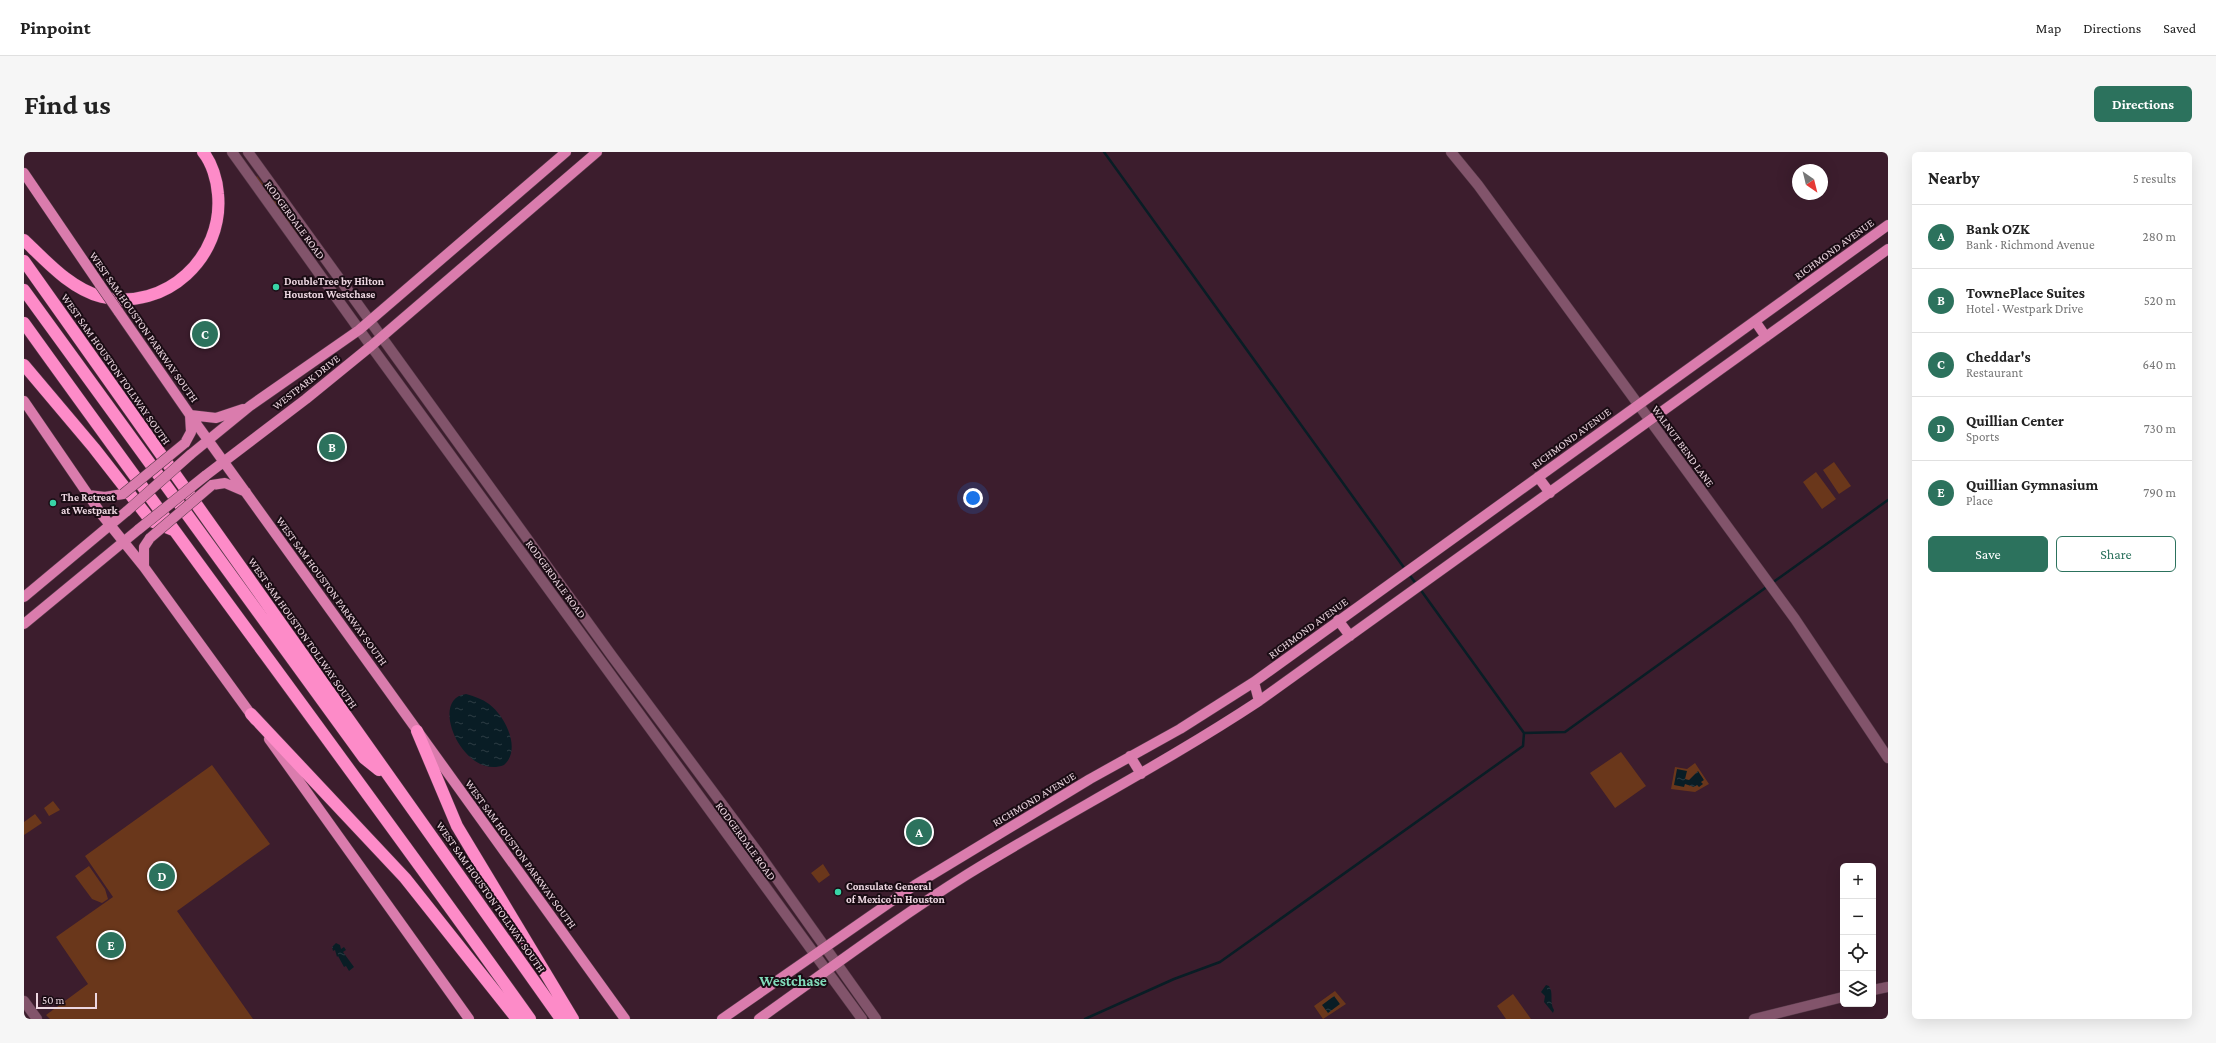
<!DOCTYPE html>
<html lang="en">
<head>
<meta charset="utf-8">
<style>
  :root { --surface:#fff; --page:#f6f6f6; --text:#222; --muted:#767676; --line:#e0e0e0; --accent:#2c725d }
  body { margin:0; font-family:"Crimson Pro",serif; background:var(--page); color:var(--text) }
  .controls { position:absolute; right:12px; bottom:12px; display:grid; overflow:hidden; border-radius:6px; box-shadow:0 4px 16px #0002 }
  .controls button { width:36px; height:36px; display:grid; place-items:center; padding:0; border:0; border-bottom:1px solid var(--line); background:var(--surface); color:var(--text); font:20px sans-serif }
  .compass { position:absolute; left:1768px; top:12px; width:36px; height:36px; border-radius:50%; background:var(--surface); box-shadow:0 4px 16px #0002; rotate:145deg }
  .scale { position:absolute; left:12px; bottom:10px; width:61px; box-sizing:border-box; padding-left:4px; border:2px solid #edd7e1; border-top:0; font-size:11px; line-height:14px; white-space:nowrap; color:#edd7e1; -webkit-text-stroke:3px #1a0c14; paint-order:stroke }
  .you { position:absolute; left:949px; top:346px; width:14px; height:14px; margin:-10px; border:3px solid #fff; border-radius:50%; background:#1a73e8; box-shadow:0 0 0 6px #1a73e833 }
  .badge { display:grid; place-items:center; width:26px; height:26px; border-radius:50%; background:var(--accent); color:#fff; font-size:13px; font-weight:700 }
  .pin { position:absolute; translate:-50% -50%; border:2px solid #fff; box-shadow:0 1px 4px #0006 }
  .list { margin:0; padding:0; list-style:none }
  h2 { display:flex; justify-content:space-between; align-items:center; height:52px; margin:0; padding:0 16px; font-size:17px }
  h2 small { font-size:13px; font-weight:400; color:var(--muted) }
  .list li { display:grid; grid-template-columns:26px 1fr auto; gap:12px; align-items:center; box-sizing:border-box; height:64px; padding:0 16px; border-top:1px solid var(--line) }
  .list b { display:block; font-size:15px; white-space:nowrap }
  .list p { margin:0; font-size:13px; white-space:nowrap; color:var(--muted) }
  .list em { font-size:13px; font-style:normal; color:var(--muted) }
  .actions { display:flex; gap:8px; padding:12px 16px }
  .actions a { flex:1; padding:9px 0; border:1px solid var(--accent); border-radius:6px; text-align:center; font-size:14px; color:var(--accent) }
  .actions .main { background:var(--accent); color:#fff }
  .icon { flex:none; width:22px; height:22px; fill:none; stroke:currentColor; stroke-width:2; stroke-linecap:round; stroke-linejoin:round }
  .map { position:relative; flex:none; width:1864px; height:867px; overflow:hidden; border-radius:6px }
  header { display:flex; align-items:center; gap:24px; box-sizing:border-box; height:56px; padding:0 20px; background:var(--surface); border-bottom:1px solid var(--line) }
  header strong { font-size:19px }
  nav { display:flex; gap:22px; margin-inline-start:auto; font-size:14px }
  .intro { display:flex; align-items:center; justify-content:space-between; box-sizing:border-box; height:96px; padding:0 24px }
  h1 { margin:0; font-size:28px }
  .button { padding:10px 18px; border-radius:6px; background:var(--accent); color:#fff; font-size:14px; font-weight:700 }
  main { display:flex; gap:24px; padding:0 24px }
  aside { flex:1; background:var(--surface); border-radius:6px; box-shadow:0 4px 16px #0002 }
  .map>svg:first-child { display:block }
  .green { fill:#6a371b }
  .water { fill:url(#water-ripples) }
  .lines { fill:none; stroke-linecap:round; stroke-linejoin:round }
  .stream { stroke:#091d25; stroke-width:2.5 }
  .minor-casing { stroke:#583b4a; stroke-width:11 }
  .major-casing { stroke:#583b4a; stroke-width:11 }
  .highway-casing { stroke:#583b4a; stroke-width:13 }
  .minor { stroke:#82546b; stroke-width:10 }
  .major { stroke:#da7cad; stroke-width:10 }
  .highway { stroke:#fd8bc8; stroke-width:12 }
  .major-bridge-casing { stroke:#583b4a; stroke-width:11; stroke-linecap:butt }
  .major-bridge { stroke:#da7cad; stroke-width:10 }
  .poi-dot { fill:#38d4a6; stroke:#1a0c14; stroke-width:1.5 }
  .labels { text-anchor:middle; dominant-baseline:central; stroke-width:4; stroke-linejoin:round; paint-order:stroke }
  .street-label { font-size:11px; fill:#edd7e1; stroke:#1a0c14 }
  .poi-label { font-size:11px; font-weight:bold; fill:#edd7e1; stroke:#1a0c14; text-anchor:start }
  .district-label { font-size:15px; font-weight:bold; fill:#80dab9; stroke:#1a0c14 }
</style>
</head>
<body>
<header>
<strong>Pinpoint</strong>
<nav><a>Map</a><a>Directions</a><a>Saved</a></nav>
</header>
<div class="intro"><h1>Find us</h1><a class="button">Directions</a></div>
<main>
<div class="map">
<svg width="1864" height="867" viewBox="0 0 1864 867">
  <defs>
    <pattern id="water-ripples" width="26" height="14" patternUnits="userSpaceOnUse"><rect width="26" height="14" fill="#091d25"/><path d="M2 4q2-2 4 0t4 0M15 11q2-2 4 0t4 0" fill="none" stroke="#2d3d44"/></pattern>
  </defs>
  <rect width="100%" height="100%" fill="#3c1d2d"/>
  <path class="green" d="M233 24 275 80 273 82 261 69 231 26Z
    M1810 310 1827 334 1815 342 1799 318Z
    M1792 320 1812 347 1798 357 1779 330Z
    M1597 600 1622 634 1591 656 1566 621Z
    M1671 611 1685 632 1671 640 1647 637 1651 615 1663 617Z
    M188 613 246 692 153 759 229 867H26L22 863 64 832 32 785 89 745 61 704Z
    M29 649 36 658 25 664 20 656Z
    M11 662 18 671 0 683V670Z
    M799 712 806 723 795 731 787 721Z
    M65 714 81 737 84 747 78 751 68 747 51 724Z
    M1311 839 1322 852 1299 867 1290 854Z
    M1489 842 1507 867H1482L1473 854Z"/>
  <path class="water" d="M442 542C450 544 458 547 465 552 481 564 498 597 480 613 440 629 403 547 442 542Z
    M1653 617 1663 619 1661 627 1665 628 1674 619 1680 628 1677 630 1679 632 1675 635 1673 633 1670 635 1661 632 1660 635 1650 633Z
    M312 791 316 793 317 797 320 795 322 798 319 800 330 815 325 819 322 814 320 815 314 804 313 805 311 798 309 799 308 795Z
    M1522 833 1525 834C1530 841 1525 850 1530 858L1529 861 1520 850 1521 844 1517 840Z
    M1310 844 1316 852 1304 861 1298 853Z"/>
  <g class="lines">
    <path class="stream" d="M1080 0 1381 417
      M1384 421 1393 433
      M1748 431 1864 348
      M1500 581 1541 580 1744 434
      M1061 867 1150 827 1196 810 1499 594 1500 581 1396 437"/>
    <g class="minor-casing">
      <path id="minor" d="M208 0 347 194 838 867
        M224 0 588 504 733 699 852 867
        M1427 0 1454 33 1771 467 1864 606
        M1849 838 1864 835
        M0 849 13 867
        M1730 867 1819 845"/>
    </g>
    <g class="major-casing">
      <path id="major" d="M0 21 76 133
        M94 159 166 263 601 867
        M1731 169 1742 185
        M0 249 78 363 120 415 231 568
        M161 291 167 280 166 263 192 266 219 257
        M166 303 226 254 335 178 542 0
        M181 324 282 247 347 194 573 0
        M1514 325 1526 341
        M188 333 201 331 222 340
        M64 343 81 345 99 342
        M120 415V395L126 386
        M0 445 103 359
        M1314 468 1326 484
        M0 472 115 377
        M1230 530 1235 549
        M245 587 445 867
        M1106 604 1117 622
        M698 867 891 733 1066 627 1156 577 1230 530 1864 73
        M735 867C804 818 872 767 944 722 1040 663 1141 611 1235 549L1864 97"/>
    </g>
    <g class="highway-casing">
      <path id="highway" d="M0 88C23 110 47 137 78 145 142 160 200 105 194 42 193 28 188 11 179 0
        M0 109 537 867
        M0 138 340 606 355 618
        M0 171C167 404 339 633 506 867
        M0 213 70 296 127 369 149 378
        M227 562 381 726 493 867
        M393 579 433 674 549 867"/>
    </g>
    <use href="#minor" class="minor"/>
    <use href="#major" class="major"/>
    <use href="#highway" class="highway"/>
    <g class="major-bridge-casing">
      <path id="major-bridge" d="M76 133 94 159
        M99 342 161 291
        M103 359 166 303
        M115 377 181 324
        M126 386 188 333"/>
    </g>
    <use href="#major-bridge" class="major-bridge"/>
  </g>
  <g class="poi-dot">
    <circle cx="252" cy="135" r="4"/>
    <circle cx="29" cy="351" r="4"/>
    <circle cx="814" cy="740" r="4"/>
  </g>
  <g class="labels">
    <g class="street-label">
      <text transform="translate(271 68) rotate(54)">RODGERDALE ROAD</text>
      <text transform="translate(1810 97) rotate(-36)">RICHMOND AVENUE</text>
      <text transform="translate(120 175) rotate(55)">WEST SAM HOUSTON PARKWAY SOUTH</text>
      <text transform="translate(92 217) rotate(55)">WEST SAM HOUSTON TOLLWAY SOUTH</text>
      <text transform="translate(282 230) rotate(-38)">WESTPARK DRIVE</text>
      <text transform="translate(1547 286) rotate(-36)">RICHMOND AVENUE</text>
      <text transform="translate(1659 294) rotate(54)">WALNUT BEND LANE</text>
      <text transform="translate(532 427) rotate(54)">RODGERDALE ROAD</text>
      <text transform="translate(308 439) rotate(54)">WEST SAM HOUSTON PARKWAY SOUTH</text>
      <text transform="translate(1284 476) rotate(-36)">RICHMOND AVENUE</text>
      <text transform="translate(279 481) rotate(55)">WEST SAM HOUSTON TOLLWAY SOUTH</text>
      <text transform="translate(1010 647) rotate(-31)">RICHMOND AVENUE</text>
      <text transform="translate(722 689) rotate(54)">RODGERDALE ROAD</text>
      <text transform="translate(497 702) rotate(54)">WEST SAM HOUSTON PARKWAY SOUTH</text>
      <text transform="translate(467 745) rotate(55)">WEST SAM HOUSTON TOLLWAY SOUTH</text>
    </g>
    <g class="poi-label">
      <text x="260" y="129">DoubleTree by Hilton<tspan x="260" dy="13">Houston Westchase</tspan></text>
      <text x="37" y="345">The Retreat<tspan x="37" dy="13">at Westpark</tspan></text>
      <text x="822" y="734">Consulate General<tspan x="822" dy="13">of Mexico in Houston</tspan></text>
    </g>
    <g class="district-label">
      <text x="769" y="829">Westchase</text>
    </g>
  </g>
</svg>
<div class="controls">
<button>+</button>
<button>−</button>
<button><svg class="icon" aria-label="locate" viewBox="0 0 24 24"><circle cx="12" cy="12" r="6"/><path d="M12 2v4M12 18v4M2 12h4M18 12h4"/></svg></button>
<button><svg class="icon" aria-label="layers" viewBox="0 0 24 24"><path d="M12 4l9 5-9 5-9-5zM3 14l9 5 9-5"/></svg></button>
</div>
<svg class="compass" viewBox="-18 -18 36 36"><path d="M0-13l5 13h-10z" fill="#e53935"/><path d="M0 13l5-13h-10z" fill="#767676"/></svg>
<div class="scale">50 m</div>
<div class="you"></div>
<div class="pin badge" style="left:895px;top:680px">A</div>
<div class="pin badge" style="left:308px;top:295px">B</div>
<div class="pin badge" style="left:181px;top:182px">C</div>
<div class="pin badge" style="left:138px;top:724px">D</div>
<div class="pin badge" style="left:87px;top:793px">E</div>
</div>
<aside>
<h2>Nearby<small>5 results</small></h2>
<ul class="list">
<li><span class="badge">A</span><div><b>Bank OZK</b><p>Bank · Richmond Avenue</p></div><em>280 m</em></li>
<li><span class="badge">B</span><div><b>TownePlace Suites</b><p>Hotel · Westpark Drive</p></div><em>520 m</em></li>
<li><span class="badge">C</span><div><b>Cheddar's</b><p>Restaurant</p></div><em>640 m</em></li>
<li><span class="badge">D</span><div><b>Quillian Center</b><p>Sports</p></div><em>730 m</em></li>
<li><span class="badge">E</span><div><b>Quillian Gymnasium</b><p>Place</p></div><em>790 m</em></li>
</ul>
<div class="actions"><a class="main">Save</a><a>Share</a></div>
</aside>
</main>
</body>
</html>
